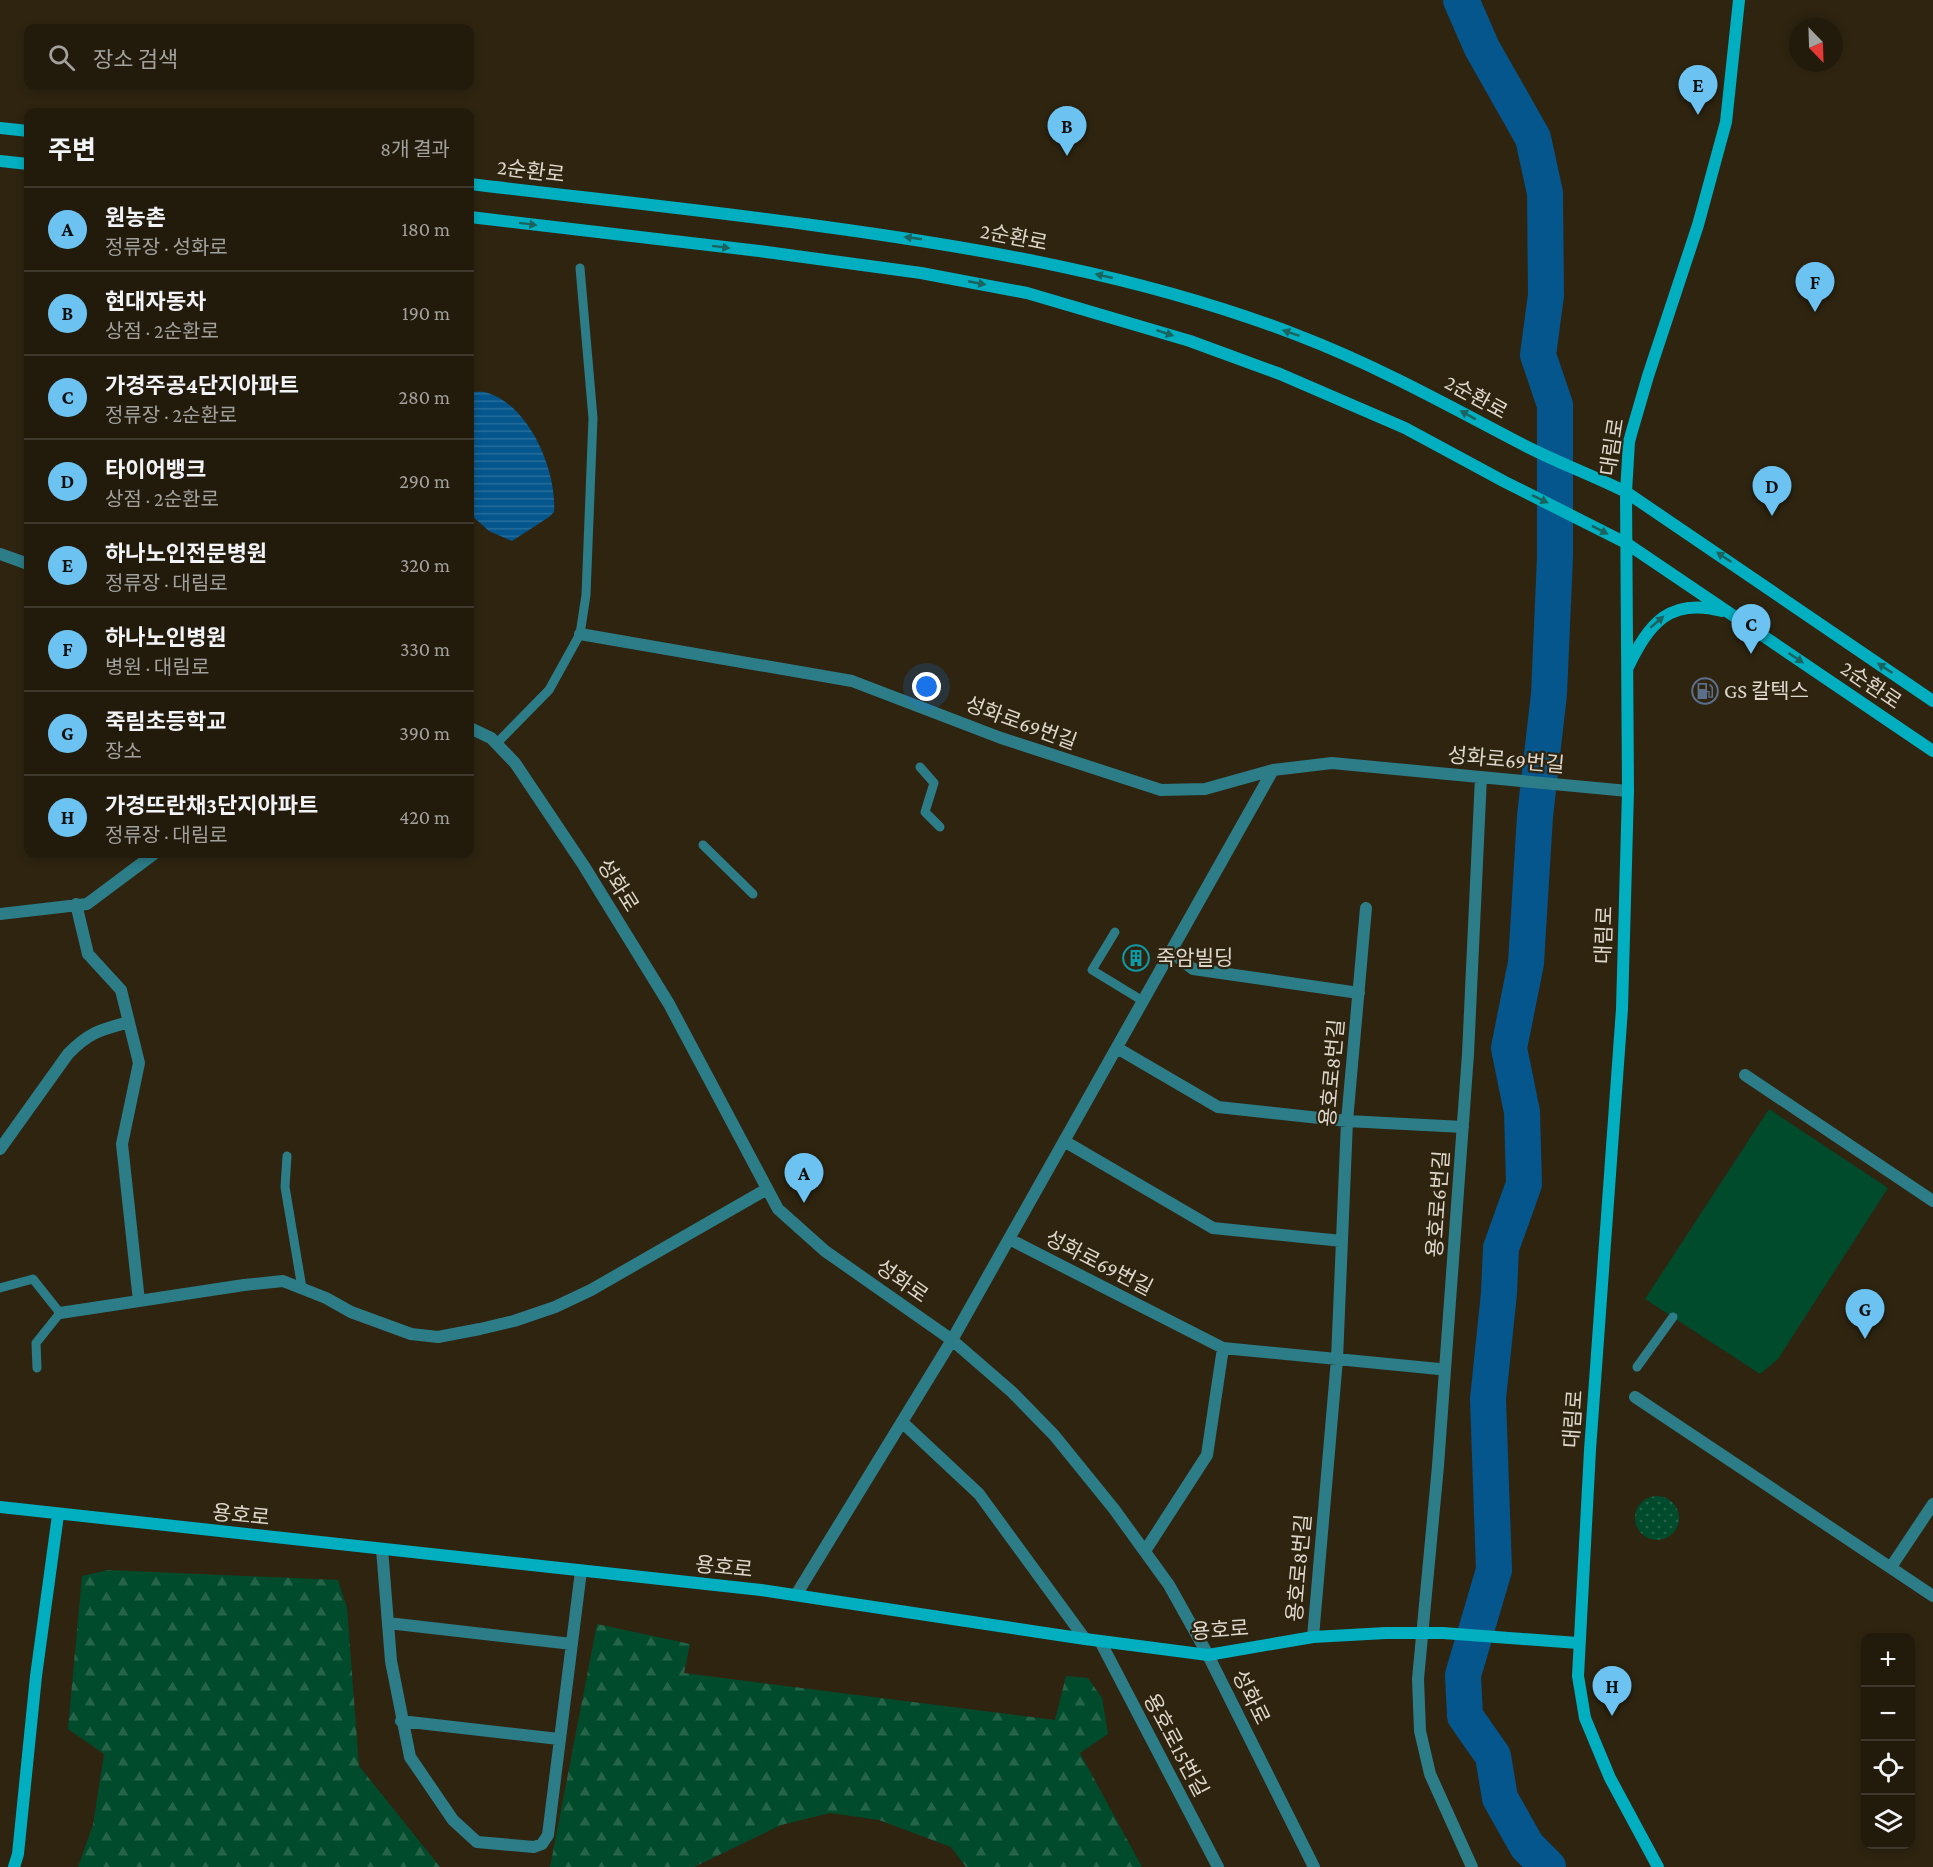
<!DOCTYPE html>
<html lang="ko">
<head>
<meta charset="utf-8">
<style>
  :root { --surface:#221b0c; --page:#2e281a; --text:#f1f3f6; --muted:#a2a19d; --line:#3f392d; --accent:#6cc3f2 }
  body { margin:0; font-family:"Crimson Pro","Noto Sans KR",serif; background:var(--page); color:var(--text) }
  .controls { position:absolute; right:18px; bottom:18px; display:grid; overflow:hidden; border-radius:12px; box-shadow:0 3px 9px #0003 }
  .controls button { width:54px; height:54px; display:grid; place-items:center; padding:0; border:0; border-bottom:2px solid var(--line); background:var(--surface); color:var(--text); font:30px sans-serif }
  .compass { position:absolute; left:1789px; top:18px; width:54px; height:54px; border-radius:50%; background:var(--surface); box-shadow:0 3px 9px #0003; rotate:157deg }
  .you { position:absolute; left:927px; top:687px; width:21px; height:21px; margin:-15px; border:4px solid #fff; border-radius:50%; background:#1a73e8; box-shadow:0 0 0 9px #1a73e833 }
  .badge { display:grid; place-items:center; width:39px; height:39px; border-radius:50%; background:var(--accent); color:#111; font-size:20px; font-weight:700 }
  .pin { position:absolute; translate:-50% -50px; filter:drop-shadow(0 2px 3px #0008) }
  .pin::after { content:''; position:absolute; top:32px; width:21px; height:18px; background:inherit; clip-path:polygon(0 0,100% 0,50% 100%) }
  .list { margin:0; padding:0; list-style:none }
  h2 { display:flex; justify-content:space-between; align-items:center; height:78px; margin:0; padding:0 24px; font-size:26px }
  h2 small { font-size:20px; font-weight:400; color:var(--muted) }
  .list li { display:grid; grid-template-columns:39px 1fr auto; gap:18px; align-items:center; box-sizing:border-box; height:84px; padding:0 24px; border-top:2px solid var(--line) }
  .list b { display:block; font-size:22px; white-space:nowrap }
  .list p { margin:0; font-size:20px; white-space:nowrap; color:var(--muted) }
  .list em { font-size:20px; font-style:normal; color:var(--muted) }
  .icon { flex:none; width:33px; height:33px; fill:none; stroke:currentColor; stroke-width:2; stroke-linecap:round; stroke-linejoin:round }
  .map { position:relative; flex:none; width:1933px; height:1867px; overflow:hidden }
  .search { position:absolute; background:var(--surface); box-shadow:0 3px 9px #0003; left:24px; top:24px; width:450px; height:66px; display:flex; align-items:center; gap:15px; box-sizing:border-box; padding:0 21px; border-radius:12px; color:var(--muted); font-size:22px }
  .panel { position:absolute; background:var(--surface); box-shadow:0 3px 9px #0003; left:24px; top:108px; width:450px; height:750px; border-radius:12px }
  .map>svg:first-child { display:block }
  .grass { fill:url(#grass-dots) }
  .forest { fill:url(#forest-firs) }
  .pitch { fill:#014b2d }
  .water { fill:url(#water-rules) }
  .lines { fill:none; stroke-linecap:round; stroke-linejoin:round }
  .river { stroke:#04568d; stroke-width:36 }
  .lane { stroke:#2c7d88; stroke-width:9 }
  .street { stroke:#2c7d88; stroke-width:12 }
  .secondary { stroke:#01afc0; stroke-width:12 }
  .oneway { fill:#1a635f }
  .labels { text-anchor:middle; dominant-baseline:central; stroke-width:4.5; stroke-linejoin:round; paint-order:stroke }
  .street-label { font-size:21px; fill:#ded7cb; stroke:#2e2410 }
  .poi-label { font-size:21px; fill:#ded7cb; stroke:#2e2410; text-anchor:start }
</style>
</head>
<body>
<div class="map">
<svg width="1933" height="1867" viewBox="0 0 1933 1867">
  <defs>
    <pattern id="grass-dots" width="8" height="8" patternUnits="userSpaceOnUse" patternTransform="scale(1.5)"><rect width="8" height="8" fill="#014b2d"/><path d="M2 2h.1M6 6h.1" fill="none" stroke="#26644a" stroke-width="1.8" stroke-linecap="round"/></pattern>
    <pattern id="forest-firs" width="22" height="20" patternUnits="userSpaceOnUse" patternTransform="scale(1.5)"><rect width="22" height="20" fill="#014b2d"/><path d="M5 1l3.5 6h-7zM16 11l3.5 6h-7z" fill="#26644a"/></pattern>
    <pattern id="water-rules" width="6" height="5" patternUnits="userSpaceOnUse" patternTransform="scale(1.5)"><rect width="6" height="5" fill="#04568d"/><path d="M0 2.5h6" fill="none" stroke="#286e9c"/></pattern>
  </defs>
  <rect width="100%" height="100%" fill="#2e2410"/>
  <path class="grass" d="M1635 1518a22 22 0 1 1 44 0a22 22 0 1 1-44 0Z"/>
  <path class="forest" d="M108 1570 338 1580 347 1608 359 1766 440 1867H78L93 1825 104 1754 68 1729 82 1576Z
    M597 1624 690 1644 684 1673 1055 1720 1066 1676 1088 1678 1102 1698 1108 1734 1080 1753 1142 1867H966L951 1847 879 1820 830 1813 781 1825 694 1867H550Z"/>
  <path class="pitch" d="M1769 1109 1888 1188 1778 1359 1760 1374 1645 1299Z"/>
  <path class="water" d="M470 392C475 392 483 391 488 393 530 406 557 472 554 512L549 517 512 541 489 531 470 514Z"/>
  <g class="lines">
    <path class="river" d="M1461 0 1482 48 1533 138 1545 193 1546 295 1538 355 1555 405V557L1549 694 1535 816 1526 963 1509 1048 1522 1112 1524 1184 1501 1248 1499 1293 1488 1399 1494 1570 1463 1675 1465 1716 1493 1756 1500 1798 1527 1846 1548 1867"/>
    <path class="lane" d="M496 744 549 690 580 634 586 595 593 418 580 268
      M920 767 934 783 925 812 940 827
      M703 845 753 894
      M1115 932 1092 970 1143 1001
      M287 1156 285 1187 302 1288
      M0 1288 33 1279 60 1313 36 1343 37 1368
      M1637 1367 1673 1317"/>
    <path class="street" d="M0 554 28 564
      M580 634 852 681 1001 738 1161 790 1205 789 1273 770 952 1340 796 1595
      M470 728 491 738 515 763 584 866 669 1004 778 1209 825 1251 952 1340 1012 1392 1054 1435 1114 1509 1169 1585 1208 1655 1314 1867
      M1273 770 1332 763 1628 791
      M76 904 88 954 121 990 139 1063 122 1144 139 1301
      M0 914 87 904 154 854
      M1171 952 1193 969 1359 993
      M1117 1048 1218 1107 1347 1121 1463 1127
      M1745 1075 1933 1201
      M1064 1141 1213 1228 1342 1241
      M0 1149 68 1054C89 1032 100 1030 129 1022
      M1009 1239 1223 1348 1439 1369
      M60 1313 244 1285 283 1281 326 1298 351 1312 411 1334 438 1337 480 1329 514 1321 555 1307 591 1290 767 1189
      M1635 1397 1933 1596
      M902 1422 979 1494 1085 1639
      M382 1549 391 1661 410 1757 453 1820 477 1842 534 1847 542 1844 548 1835 581 1571
      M1145 1551 1207 1455 1223 1348
      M1891 1567 1933 1504
      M388 1623 572 1644
      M1313 1637 1337 1359 1347 1121 1366 908
      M1100 1641 1218 1867
      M401 1721 559 1739
      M1472 1867 1430 1774 1420 1731 1418 1679 1438 1466 1468 1054 1481 777"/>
    <path class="secondary" d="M0 128 28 131
      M0 161 28 164
      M470 184C586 198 703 210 819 226 981 248 1144 276 1297 335 1373 364 1444 403 1516 441 1551 460 1590 474 1626 492L1933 701
      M470 217 759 251 921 273 1027 293 1190 341 1280 374 1405 428 1505 482 1626 543 1933 751
      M1628 667C1649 624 1669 597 1722 611
      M0 1507 761 1590 1085 1639 1208 1655 1313 1637 1386 1633H1443L1578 1643
      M14 1867 18 1854 36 1676 58 1515
      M1658 1867 1610 1778 1585 1718 1578 1676 1590 1450 1622 1009 1628 791 1626 492 1629 442 1632 431 1648 376 1698 225 1726 122 1739 0"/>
  </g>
  <defs><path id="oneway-solid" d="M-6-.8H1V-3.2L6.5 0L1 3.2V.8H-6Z" transform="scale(1.5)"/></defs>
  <g class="oneway">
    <use href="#oneway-solid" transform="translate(528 224) rotate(7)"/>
    <use href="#oneway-solid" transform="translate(913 238) rotate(-172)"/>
    <use href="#oneway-solid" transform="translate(721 247) rotate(7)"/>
    <use href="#oneway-solid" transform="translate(1104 276) rotate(-167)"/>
    <use href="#oneway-solid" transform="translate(977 283) rotate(11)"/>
    <use href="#oneway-solid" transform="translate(1165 333) rotate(18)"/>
    <use href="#oneway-solid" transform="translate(1291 333) rotate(-161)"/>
    <use href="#oneway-solid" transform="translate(1468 415) rotate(-151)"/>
    <use href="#oneway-solid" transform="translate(1540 499) rotate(26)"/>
    <use href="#oneway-solid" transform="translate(1600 530) rotate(27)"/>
    <use href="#oneway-solid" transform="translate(1724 557) rotate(-146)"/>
    <use href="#oneway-solid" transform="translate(1657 622) rotate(-41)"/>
    <use href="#oneway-solid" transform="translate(1796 658) rotate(34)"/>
    <use href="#oneway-solid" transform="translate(1885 668) rotate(-146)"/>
  </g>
  <defs>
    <g id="fuel-ring" transform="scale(1.35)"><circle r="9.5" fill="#2e2410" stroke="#5c6f8a" stroke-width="1.5"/><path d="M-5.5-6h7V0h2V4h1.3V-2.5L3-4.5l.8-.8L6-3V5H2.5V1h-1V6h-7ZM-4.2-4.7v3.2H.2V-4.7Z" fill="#5c6f8a"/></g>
    <g id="building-ring" transform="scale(1.35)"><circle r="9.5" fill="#2e2410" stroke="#0f9aa8" stroke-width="1.5"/><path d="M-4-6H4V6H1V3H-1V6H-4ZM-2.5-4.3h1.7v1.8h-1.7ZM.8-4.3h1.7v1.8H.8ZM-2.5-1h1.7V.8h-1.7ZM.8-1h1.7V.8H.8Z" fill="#0f9aa8"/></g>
  </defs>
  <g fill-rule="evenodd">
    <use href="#fuel-ring" x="1705" y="691"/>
    <use href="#building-ring" x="1136" y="958"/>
  </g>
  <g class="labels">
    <g class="street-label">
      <text transform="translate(531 171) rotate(7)">2순환로</text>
      <text transform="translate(1014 237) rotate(11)">2순환로</text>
      <text transform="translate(1476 397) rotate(29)">2순환로</text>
      <text transform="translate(1612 447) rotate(-81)">대림로</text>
      <text transform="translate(1871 685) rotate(34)">2순환로</text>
      <text transform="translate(1021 723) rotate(20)">성화로69번길</text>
      <text transform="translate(1506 760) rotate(5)">성화로69번길</text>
      <text transform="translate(618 885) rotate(58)">성화로</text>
      <text transform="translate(1604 935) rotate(-88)">대림로</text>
      <text transform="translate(1332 1073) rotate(-85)">용호로8번길</text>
      <text transform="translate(1438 1204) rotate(-86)">용호로6번길</text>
      <text transform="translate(1099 1263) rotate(27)">성화로69번길</text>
      <text transform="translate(902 1281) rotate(35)">성화로</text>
      <text transform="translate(1573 1419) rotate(-86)">대림로</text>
      <text transform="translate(241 1515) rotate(6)">용호로</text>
      <text transform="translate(724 1567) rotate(6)">용호로</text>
      <text transform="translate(1299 1568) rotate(-85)">용호로8번길</text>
      <text transform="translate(1220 1630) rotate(-4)">용호로</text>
      <text transform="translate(1251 1697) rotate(64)">성화로</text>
      <text transform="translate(1176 1745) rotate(62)">용호로15번길</text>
    </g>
    <g class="poi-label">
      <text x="1724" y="691">GS 칼텍스</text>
      <text x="1156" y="958">죽암빌딩</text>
    </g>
  </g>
</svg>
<div class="controls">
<button>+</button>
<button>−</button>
<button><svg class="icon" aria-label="locate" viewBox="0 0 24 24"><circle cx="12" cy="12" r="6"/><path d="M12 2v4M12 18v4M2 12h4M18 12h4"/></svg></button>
<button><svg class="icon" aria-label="layers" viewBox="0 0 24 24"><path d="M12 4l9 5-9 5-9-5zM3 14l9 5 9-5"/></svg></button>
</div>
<svg class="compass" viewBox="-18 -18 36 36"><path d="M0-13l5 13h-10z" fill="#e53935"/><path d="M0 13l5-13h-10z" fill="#a2a19d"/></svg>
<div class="you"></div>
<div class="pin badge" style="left:804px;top:1203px">A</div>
<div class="pin badge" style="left:1067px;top:156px">B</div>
<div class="pin badge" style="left:1751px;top:654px">C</div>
<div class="pin badge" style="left:1772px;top:516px">D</div>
<div class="pin badge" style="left:1698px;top:115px">E</div>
<div class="pin badge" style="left:1815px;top:312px">F</div>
<div class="pin badge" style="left:1865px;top:1339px">G</div>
<div class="pin badge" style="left:1612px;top:1716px">H</div>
<div class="search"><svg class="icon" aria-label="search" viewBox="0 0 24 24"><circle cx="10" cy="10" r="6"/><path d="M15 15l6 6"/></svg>장소 검색</div>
<section class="panel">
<h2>주변<small>8개 결과</small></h2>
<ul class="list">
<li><span class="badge">A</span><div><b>원농촌</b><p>정류장 · 성화로</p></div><em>180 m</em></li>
<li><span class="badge">B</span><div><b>현대자동차</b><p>상점 · 2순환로</p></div><em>190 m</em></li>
<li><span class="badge">C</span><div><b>가경주공4단지아파트</b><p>정류장 · 2순환로</p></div><em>280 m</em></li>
<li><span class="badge">D</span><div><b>타이어뱅크</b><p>상점 · 2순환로</p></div><em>290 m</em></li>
<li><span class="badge">E</span><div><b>하나노인전문병원</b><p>정류장 · 대림로</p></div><em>320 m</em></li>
<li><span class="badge">F</span><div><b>하나노인병원</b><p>병원 · 대림로</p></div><em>330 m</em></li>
<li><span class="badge">G</span><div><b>죽림초등학교</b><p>장소</p></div><em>390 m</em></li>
<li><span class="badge">H</span><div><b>가경뜨란채3단지아파트</b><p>정류장 · 대림로</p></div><em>420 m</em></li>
</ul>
</section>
</div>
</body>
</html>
